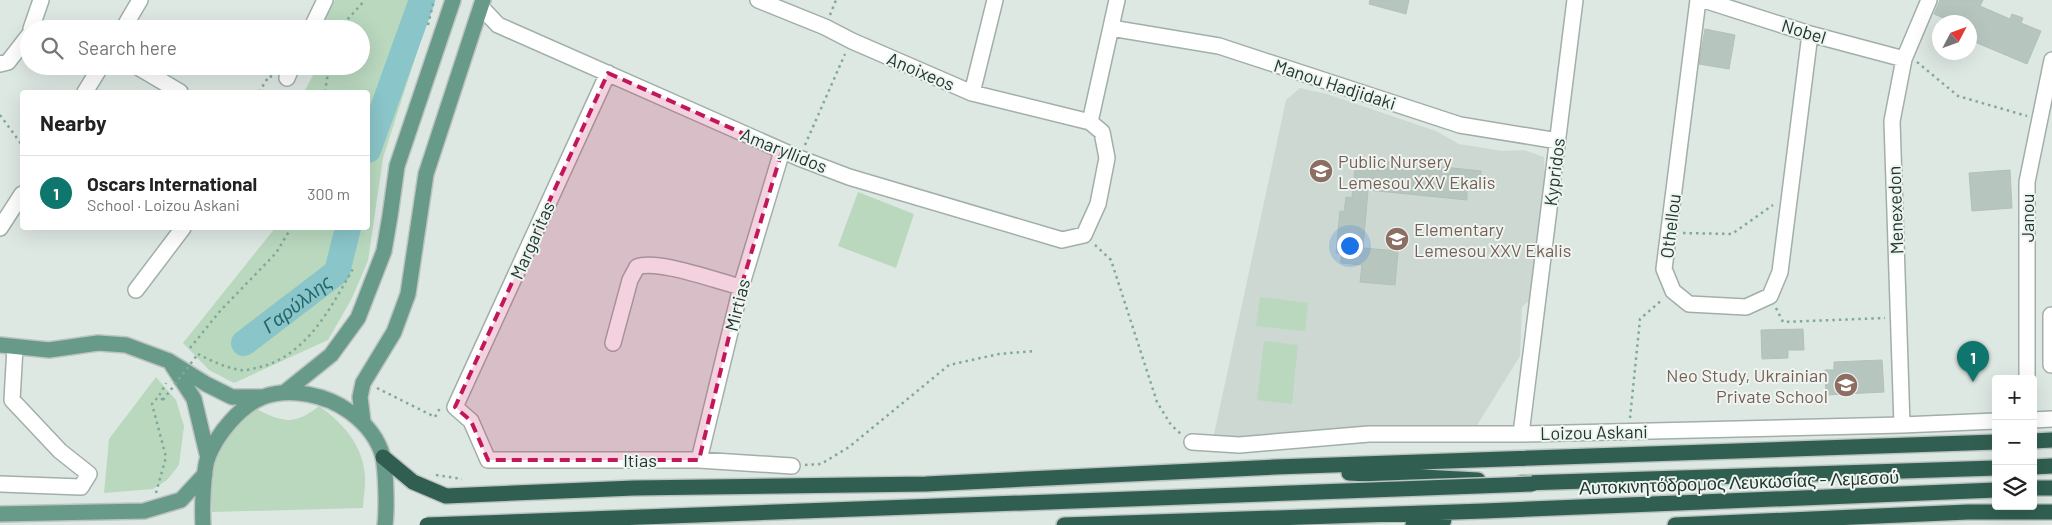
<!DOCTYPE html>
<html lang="en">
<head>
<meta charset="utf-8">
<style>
  :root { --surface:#fff; --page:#f6f6f6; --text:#222; --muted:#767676; --line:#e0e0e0; --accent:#0f766e }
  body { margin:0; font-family:Barlow,sans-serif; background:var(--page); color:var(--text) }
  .controls { position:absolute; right:15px; bottom:15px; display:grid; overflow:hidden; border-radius:5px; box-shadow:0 5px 20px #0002 }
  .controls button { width:45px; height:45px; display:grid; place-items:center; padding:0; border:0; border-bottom:1px solid var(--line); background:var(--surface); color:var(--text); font:25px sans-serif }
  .compass { position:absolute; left:1932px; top:15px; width:45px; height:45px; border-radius:50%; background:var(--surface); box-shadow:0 5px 20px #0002; rotate:49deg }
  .you { position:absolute; left:1349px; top:245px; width:18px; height:18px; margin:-12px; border:4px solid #fff; border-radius:50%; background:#1a73e8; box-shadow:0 0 0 8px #1a73e833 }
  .badge { display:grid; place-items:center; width:32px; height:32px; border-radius:50%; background:var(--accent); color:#fff; font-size:16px; font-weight:700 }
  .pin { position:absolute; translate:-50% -41px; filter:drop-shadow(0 1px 2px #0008) }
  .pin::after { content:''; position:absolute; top:26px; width:18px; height:15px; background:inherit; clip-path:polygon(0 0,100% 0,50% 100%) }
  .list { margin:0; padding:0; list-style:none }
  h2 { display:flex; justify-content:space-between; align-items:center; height:65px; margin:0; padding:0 20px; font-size:21px }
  h2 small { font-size:16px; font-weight:400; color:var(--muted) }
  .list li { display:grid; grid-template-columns:32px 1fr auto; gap:15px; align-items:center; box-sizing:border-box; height:75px; padding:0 20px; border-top:1px solid var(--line) }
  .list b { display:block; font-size:19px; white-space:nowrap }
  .list p { margin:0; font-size:16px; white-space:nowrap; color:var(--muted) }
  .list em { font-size:16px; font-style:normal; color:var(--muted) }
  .icon { flex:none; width:28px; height:28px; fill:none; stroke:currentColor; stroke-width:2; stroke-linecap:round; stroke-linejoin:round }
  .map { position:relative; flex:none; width:2052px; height:525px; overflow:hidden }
  .search { position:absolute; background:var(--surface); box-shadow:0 5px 20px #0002; left:20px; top:20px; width:350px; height:55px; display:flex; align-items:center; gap:12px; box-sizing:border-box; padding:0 18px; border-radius:28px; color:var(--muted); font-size:19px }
  .panel { position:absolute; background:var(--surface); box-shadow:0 5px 20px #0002; left:20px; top:90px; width:350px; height:140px; border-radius:5px }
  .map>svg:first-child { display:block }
  .built { fill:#cdd8d2 }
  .green { fill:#b9d8be }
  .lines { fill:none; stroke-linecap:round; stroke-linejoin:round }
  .river { stroke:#8ac5c9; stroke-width:26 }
  .building { fill:#b7c5bf; stroke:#b1c1b9 }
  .minor-casing { stroke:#a2afa9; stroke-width:18 }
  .major-casing { stroke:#bcc3c1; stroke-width:18 }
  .highway-casing { stroke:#bcc3c1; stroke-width:18 }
  .path { stroke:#81a999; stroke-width:2.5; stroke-dasharray:2.5 4; stroke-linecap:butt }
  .minor { stroke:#fff; stroke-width:15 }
  .major { stroke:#679a88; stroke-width:15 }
  .highway { stroke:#305f51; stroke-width:15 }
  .highway-bridge-casing { stroke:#bcc3c1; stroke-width:18; stroke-linecap:butt }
  .path-bridge { stroke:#81a999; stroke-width:2.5; stroke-dasharray:2.5 4; stroke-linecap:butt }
  .highway-bridge { stroke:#305f51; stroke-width:15 }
  .marked { fill:#c2185b; fill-opacity:0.2; stroke:#c2185b; stroke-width:4; stroke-dasharray:10 6; stroke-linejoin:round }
  .labels { text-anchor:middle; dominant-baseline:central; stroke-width:4; stroke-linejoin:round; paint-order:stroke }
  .street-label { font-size:18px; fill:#21362f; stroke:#eef5f1 }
  .education-label { font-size:18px; fill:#785e54; stroke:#eef5f1; text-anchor:start }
  .water-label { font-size:19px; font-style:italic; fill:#22666c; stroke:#eef5f1 }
</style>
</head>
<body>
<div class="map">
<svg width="2052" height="525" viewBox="0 0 2052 525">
  <rect width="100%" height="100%" fill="#dee8e3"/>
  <path class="built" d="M1300 88 1327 94 1436 131 1459 144 1502 151 1524 150 1544 157 1545 181 1533 297 1522 307 1520 356 1476 427 1371 426 1213 439 1286 100Z"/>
  <path class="green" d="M335 0H431L420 43 383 158 368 261 351 300 328 340 234 383 209 370 183 343 275 228H368V92H304L318 66H361V29H320Z
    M858 192 914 214 896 268 838 246Z
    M1260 297 1308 303 1305 331 1256 326Z
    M1264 341 1298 345 1292 404 1257 400Z
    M156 377 176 400 184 426 179 465 167 480 153 489 104 493 109 439Z
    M319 406C343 423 363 445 365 476 366 486 363 498 363 508L212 512C212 492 211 470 217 451 221 438 245 416 256 409 283 422 294 426 319 406Z"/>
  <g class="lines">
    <g class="river">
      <path d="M368 150 422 0"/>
      <path id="s1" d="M244 343 337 272 348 228"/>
    </g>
  </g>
  <path class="building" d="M1370 0H1409L1406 14 1369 4Z
    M1940 0H1983L1980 6 2010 19 2012 14 2023 18 2021 23 2041 31 2027 64 1970 40V22H1953L1934 14Z
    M1705 29 1735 35 1729 69 1699 64Z
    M1356 158 1481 171 1479 191 1467 190V200L1368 190 1363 248 1398 251 1395 285 1360 282 1362 265 1341 263V253H1336L1340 211 1344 212 1346 197 1352 198Z
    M2010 170 2012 208 1972 211 1969 173Z
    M1803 329 1804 350H1788V358L1762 359 1761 330Z
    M1882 360 1884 392 1826 395 1825 370H1834V362Z"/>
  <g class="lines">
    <g class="minor-casing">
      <path id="minor" d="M758 0 825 27 852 41 972 93 1090 122
        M1698 0 1664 269 1673 291 1689 304 1746 307 1770 296 1780 272 1810 34
        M1704 0 1810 34 1904 59
        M481 7 498 25 799 158 849 177 1062 240 1084 235 1098 204 1107 158 1102 132 1090 122 1117 0
        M1111 28 1219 46 1460 125 1558 141
        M31 29 41 0
        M123 29 140 0
        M311 29 325 0
        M0 64 8 62 29 35
        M136 66 180 92
        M608 73 455 407 471 421 488 460H699L792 466
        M287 78 292 66
        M85 92 101 66
        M972 93 995 0
        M0 228 22 194
        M136 290 183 228
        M613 343 630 280 637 267C658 259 716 281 741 287
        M2051 365V315
        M2027 379V182L2052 60
        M2033 420 2052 419
        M1902 425 1892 121 1904 59 1929 0
        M1521 434 1575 0
        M1192 442 1239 445 1369 434H1521L1902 425 1996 421
        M699 460 741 287 782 151
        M0 484 81 487 89 474 60 451 12 400 15 347"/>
    </g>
    <g class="major-casing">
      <path id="major" d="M0 345 49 350 98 343 126 345 169 361 206 384 232 397H263
        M172 365 194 399 208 458
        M285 392 331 355 358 318 384 251 390 216 397 166 453 0
        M363 422 360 397 363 383 394 332 408 294 426 174 483 0
        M0 514 144 511 181 500 205 474
        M203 525C202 510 203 471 208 457 217 434 240 406 263 397 291 387 327 395 350 412 365 423 378 438 383 457 386 472 387 509 385 525"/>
    </g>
    <g class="highway-casing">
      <path id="highway" d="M2033 441 2052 440
        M383 457 413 482 446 496 634 488 926 484 1275 467 1996 442
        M2033 467 2052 466
        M1349 473 1478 480
        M1521 483 1996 468
        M2033 488H2052
        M1064 525 1484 511 1996 490
        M1413 525 1444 520
        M1675 525 1968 512H2052"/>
    </g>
    <path class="path" d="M830 15 836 0
      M428 25 434 0
      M339 29 365 0
      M1917 62 1958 96 2027 116
      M259 92 269 76 273 77
      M325 92 329 66
      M0 115 22 145
      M805 145 845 54
      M1683 233 1732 234 1773 205
      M1095 245 1111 260 1157 402 1171 425 1181 434
      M1776 308 1783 322 1885 318
      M190 348 221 310 276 253 291 228
      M198 354C212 361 226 368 241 370 246 371 251 369 256 368 306 358 331 307 354 267
      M377 388 435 417 440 408
      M163 400 159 396 166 383
      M1630 418 1640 319 1663 299
      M805 465 821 464 849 447 949 365 999 354 1035 351
      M436 475 462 479
      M156 493 166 457 152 404 159 396"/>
    <use href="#minor" class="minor"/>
    <use href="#major" class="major"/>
    <use href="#highway" class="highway"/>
    <g class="highway-bridge-casing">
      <path id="highway-bridge" d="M427 525 1532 484"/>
    </g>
    <path class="path-bridge" d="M163 400 198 354"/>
    <use href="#highway-bridge" class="highway-bridge"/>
  </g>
  <path class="marked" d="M608 73 782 151 741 287 699 460H488L471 421 455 407Z"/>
  <defs>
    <g id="school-disc" transform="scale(1.25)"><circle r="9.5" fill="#8d6e63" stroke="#eef5f1"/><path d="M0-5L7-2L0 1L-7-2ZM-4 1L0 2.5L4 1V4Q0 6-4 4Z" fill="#fff"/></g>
  </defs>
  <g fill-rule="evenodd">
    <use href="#school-disc" x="1321" y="171"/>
    <use href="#school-disc" x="1397" y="239"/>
    <use href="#school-disc" x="1846" y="385"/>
  </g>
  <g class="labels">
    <g class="street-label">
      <text transform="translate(1804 31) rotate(17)">Nobel</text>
      <text transform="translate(921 71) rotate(23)">Anoixeos</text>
      <text transform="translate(1335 84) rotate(18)">Manou Hadjidaki</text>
      <text transform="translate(784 150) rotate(22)">Amaryllidos</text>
      <text transform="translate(1554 172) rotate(-83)">Kypridos</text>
      <text transform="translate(1895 210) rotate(-92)">Menexedon</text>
      <text transform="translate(2027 218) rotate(-90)">Janou</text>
      <text transform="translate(1670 226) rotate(-83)">Othellou</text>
      <text transform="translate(532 240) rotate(-66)">Margaritas</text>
      <text transform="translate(737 305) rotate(-76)">Mirtias</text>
      <text transform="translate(1594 432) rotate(-1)">Loizou Askani</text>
      <text x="640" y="460">Itias</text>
      <text transform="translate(1739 482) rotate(-2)">Αυτοκινητόδρομος Λευκωσίας - Λεμεσού</text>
    </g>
    <g class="education-label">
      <text x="1338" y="161">Public Nursery<tspan x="1338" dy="21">Lemesou XXV Ekalis</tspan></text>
      <text x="1414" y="229">Elementary<tspan x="1414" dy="21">Lemesou XXV Ekalis</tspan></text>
      <text x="1828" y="375" text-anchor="end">Neo Study, Ukrainian<tspan x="1828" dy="21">Private School</tspan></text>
    </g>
    <g class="water-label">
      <text stroke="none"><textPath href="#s1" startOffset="66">Γαρύλλης</textPath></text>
    </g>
  </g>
</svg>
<div class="controls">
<button>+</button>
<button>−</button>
<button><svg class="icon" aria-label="layers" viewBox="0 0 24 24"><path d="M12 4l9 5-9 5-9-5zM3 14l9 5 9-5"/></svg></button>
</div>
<svg class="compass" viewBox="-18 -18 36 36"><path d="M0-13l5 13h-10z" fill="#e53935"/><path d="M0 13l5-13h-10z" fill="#767676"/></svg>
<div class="you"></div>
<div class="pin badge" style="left:1973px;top:382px">1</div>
<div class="search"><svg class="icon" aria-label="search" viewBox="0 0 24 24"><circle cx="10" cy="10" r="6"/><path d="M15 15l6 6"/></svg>Search here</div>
<section class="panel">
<h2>Nearby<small></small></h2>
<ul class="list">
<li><span class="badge">1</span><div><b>Oscars International</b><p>School · Loizou Askani</p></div><em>300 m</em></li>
</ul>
</section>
</div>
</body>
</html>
